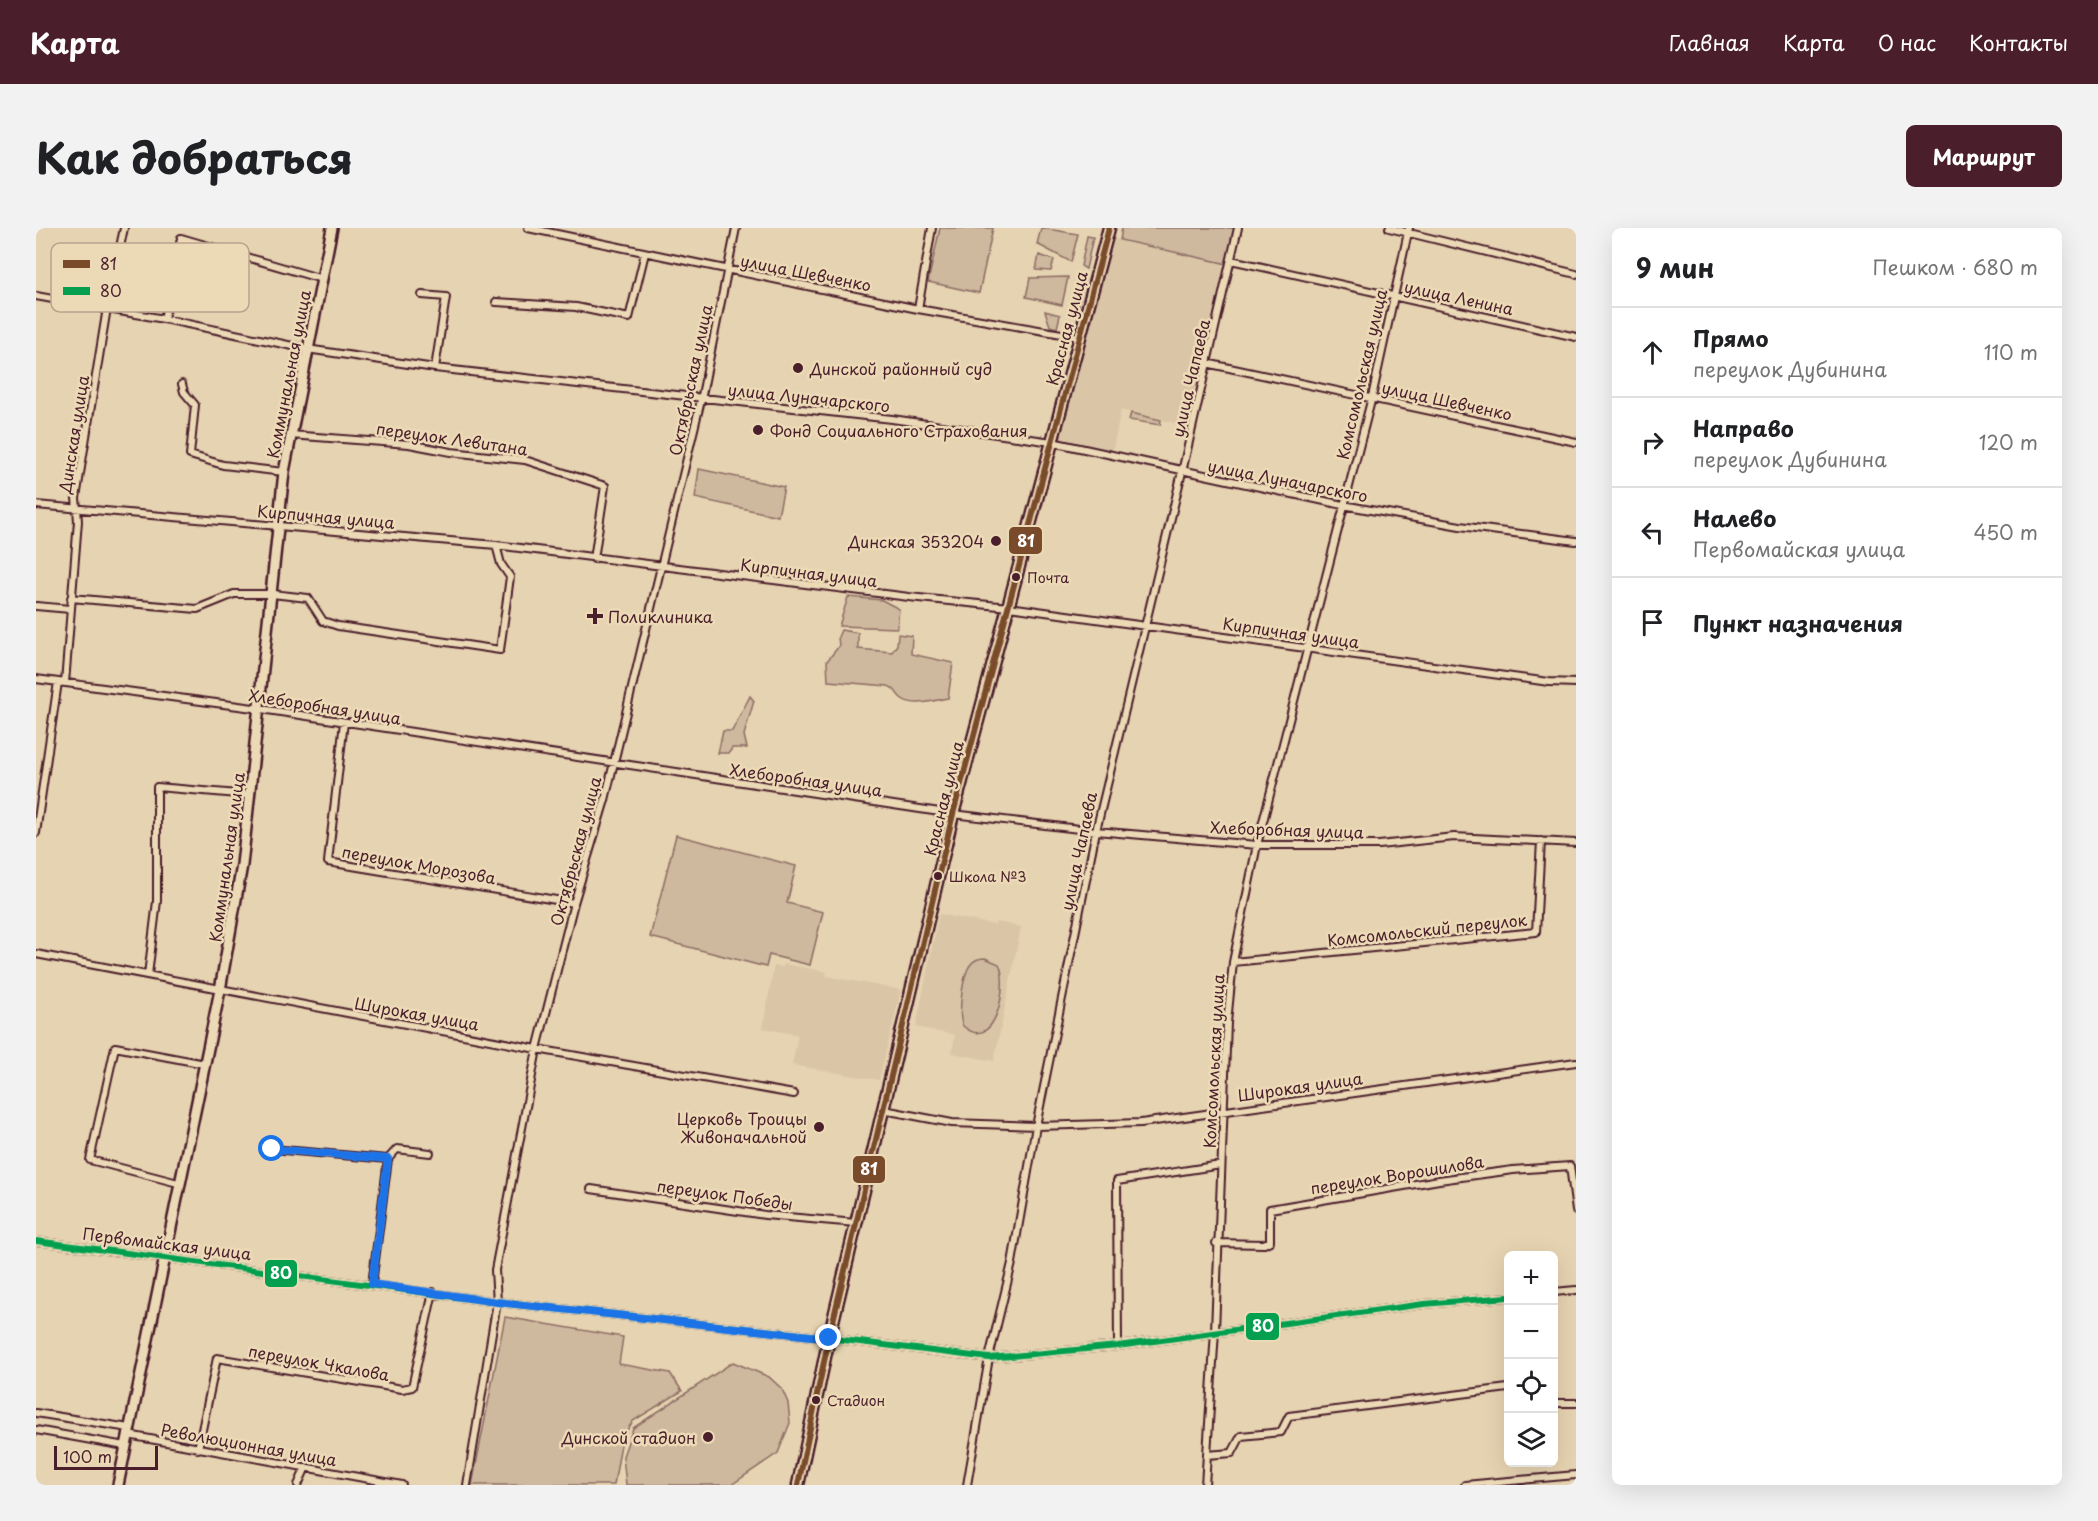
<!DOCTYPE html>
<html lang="ru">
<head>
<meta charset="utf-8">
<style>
  :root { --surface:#fff; --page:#f2f2f2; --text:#202124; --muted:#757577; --line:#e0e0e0; --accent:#4a1f2b }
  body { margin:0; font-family:"Playpen Sans",sans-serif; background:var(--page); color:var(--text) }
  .controls { position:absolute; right:18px; bottom:18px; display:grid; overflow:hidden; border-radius:9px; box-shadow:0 6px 24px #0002 }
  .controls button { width:54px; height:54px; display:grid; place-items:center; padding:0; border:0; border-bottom:2px solid var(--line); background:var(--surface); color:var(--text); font:30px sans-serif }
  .scale { position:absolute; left:18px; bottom:15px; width:104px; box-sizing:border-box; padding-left:6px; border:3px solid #4a1f2b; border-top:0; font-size:16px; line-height:21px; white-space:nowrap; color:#4a1f2b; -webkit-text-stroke:4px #ecdab7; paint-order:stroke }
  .stop { position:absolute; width:18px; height:18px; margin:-14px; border:4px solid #1a73e8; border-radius:50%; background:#fff }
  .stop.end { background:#1a73e8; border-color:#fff; box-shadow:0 2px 6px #0008 }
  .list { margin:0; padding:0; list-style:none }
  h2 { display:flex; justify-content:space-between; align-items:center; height:78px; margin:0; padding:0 24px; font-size:26px }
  h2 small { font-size:20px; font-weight:400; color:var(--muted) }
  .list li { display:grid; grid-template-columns:39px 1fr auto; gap:18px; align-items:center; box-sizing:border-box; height:90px; padding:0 24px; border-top:2px solid var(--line) }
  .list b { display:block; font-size:22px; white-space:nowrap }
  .list p { margin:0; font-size:20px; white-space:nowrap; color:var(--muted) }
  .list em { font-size:20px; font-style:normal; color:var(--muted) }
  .icon { flex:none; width:33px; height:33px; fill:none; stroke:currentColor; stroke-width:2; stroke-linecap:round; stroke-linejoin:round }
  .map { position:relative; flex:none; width:1540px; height:1257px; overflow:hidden; border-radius:9px }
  header { display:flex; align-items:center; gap:36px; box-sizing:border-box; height:84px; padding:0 30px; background:var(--accent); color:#fff }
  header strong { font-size:28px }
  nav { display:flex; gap:33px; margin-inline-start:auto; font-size:21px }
  .intro { display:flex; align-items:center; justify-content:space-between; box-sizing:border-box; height:144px; padding:0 36px }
  h1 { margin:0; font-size:42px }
  .button { padding:15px 27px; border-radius:9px; background:var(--accent); color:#fff; font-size:21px; font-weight:700 }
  main { display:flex; gap:36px; padding:0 36px }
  aside { flex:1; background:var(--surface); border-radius:9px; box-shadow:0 6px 24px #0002 }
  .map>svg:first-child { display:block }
  .built { fill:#dac5a6 }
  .green { fill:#ceb89e; stroke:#8c6c64; stroke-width:1.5 }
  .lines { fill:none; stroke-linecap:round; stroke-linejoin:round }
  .street-casing { stroke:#4a1f2b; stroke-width:10 }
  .secondary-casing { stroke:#4a1f2b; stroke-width:14 }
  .primary-casing { stroke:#4a1f2b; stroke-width:15 }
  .street { stroke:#ecdab7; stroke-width:6 }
  .secondary { stroke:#ecdab7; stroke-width:9 }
  .primary { stroke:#ecdab7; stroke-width:10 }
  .bus-1-casing { stroke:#ecdab7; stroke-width:10 }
  .bus-2-casing { stroke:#ecdab7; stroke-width:10 }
  .bus-1 { stroke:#7a4b2a; stroke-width:6 }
  .bus-2 { stroke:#049f4f; stroke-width:6 }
  .route { stroke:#1a73e8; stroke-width:8 }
  .poi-dot { fill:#4a1f2b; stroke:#ecdab7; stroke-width:2 }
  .labels { text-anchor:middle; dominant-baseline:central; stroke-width:5; stroke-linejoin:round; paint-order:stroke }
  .bus-label { font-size:14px; fill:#4a1f2b; stroke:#ecdab7; text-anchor:start }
  .street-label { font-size:16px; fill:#4a1f2b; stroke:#ecdab7 }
  .poi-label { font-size:16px; fill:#4a1f2b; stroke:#ecdab7; text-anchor:start }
  .key { fill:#ecdab7; stroke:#bba28d; stroke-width:1.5 }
  .key-label { font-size:16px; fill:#4a1f2b }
  .line-badge { stroke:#ecdab7; stroke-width:2 }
  .badge-label { font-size:16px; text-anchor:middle; font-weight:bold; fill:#fff }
</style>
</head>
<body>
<header>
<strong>Карта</strong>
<nav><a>Главная</a><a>Карта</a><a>О нас</a><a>Контакты</a></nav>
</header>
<div class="intro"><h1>Как добраться</h1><a class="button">Маршрут</a></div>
<main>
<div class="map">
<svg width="1540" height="1257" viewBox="0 0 1540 1257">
  <rect width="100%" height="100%" fill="#e6d3b1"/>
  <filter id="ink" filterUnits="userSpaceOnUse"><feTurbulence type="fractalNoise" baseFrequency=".0167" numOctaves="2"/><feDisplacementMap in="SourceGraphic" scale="12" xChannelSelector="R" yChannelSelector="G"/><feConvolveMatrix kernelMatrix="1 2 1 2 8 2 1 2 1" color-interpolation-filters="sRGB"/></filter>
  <g filter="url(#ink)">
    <path class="built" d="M1076 10 1192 36 1152 198 1085 182 1076 225 1019 212Z
      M903 686 959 697 960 694 985 699 958 833 916 825 919 807 880 799Z
      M748 736 791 744 790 748 865 762 843 852 756 837 762 807 727 800 738 738 747 739Z"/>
    <path class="green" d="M904 0H957L943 65 892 54Z
      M1005 0 1042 6 1035 34 1001 16Z
      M1086 0H1198L1192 36 1084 12Z
      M1051 8 1057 9 1050 41 1045 38Z
      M1003 27 1018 32 1015 43 1000 42Z
      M1049 48 1042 80 1036 79 1042 49Z
      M1032 49 1026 77 990 69 994 50Z
      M1009 83 1024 87 1021 100 1014 98Z
      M1095 185 1125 192 1124 197 1093 192Z
      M663 241 748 259 742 288 659 270Z
      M812 369 846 372 863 381 861 400 803 398Z
      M805 402 822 405V421L856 424 861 417 862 406 876 408 875 426 917 435 912 470C898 472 877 480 865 470 859 465 861 461 852 458L792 453 791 433 803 418 802 409Z
      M714 468 718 473 708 507 711 520H696L693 525H682L687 503H696Z
      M640 607 760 638 751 675 787 684 774 737 733 727 730 739 614 709Z
      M949 730 963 736C973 754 960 827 927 798 921 787 927 745 935 736 939 731 943 730 949 730Z
      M469 1089 587 1109 583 1136 634 1145 646 1163 597 1193 586 1210 578 1257H436Z
      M697 1134 733 1149 746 1161 752 1175 754 1195 742 1225 695 1257H590L587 1228 597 1200Z"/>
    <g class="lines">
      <g class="street-casing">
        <path id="street" d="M492 0 882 81 1043 109
          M1353 0 1540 46
          M1195 32 1540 109
          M386 67 410 69 399 140
          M0 68 128 91 271 121 399 140 856 191 1016 214 1307 277 1424 298 1540 313
          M460 74 540 79 593 90 609 25
          M882 81 896 0
          M128 91 145 10 286 51
          M1170 135 1540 214
          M146 156 148 164 159 177 154 227 187 237 248 244
          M254 207 373 216 415 224 489 232 569 258 558 331
          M0 277 460 317 873 369 973 379 1513 454 1540 455
          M35 370 161 381 198 366H236L272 370 287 393 302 398 464 422 474 349 465 336 460 317
          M0 378 34 381
          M0 451 225 481 917 586 1060 603 1221 617H1343L1418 609 1540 615
          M29 455 42 293 40 270 71 80 88 0
          M308 494 292 634 538 675
          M0 605 22 454
          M0 726 501 821 758 866
          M1197 734 1500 704 1505 613
          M112 747 121 673V559L214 567
          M848 882 916 895 1000 898 1105 895 1540 834
          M236 921 352 931 336 1056
          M352 931 361 921 394 925
          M142 955 54 932 79 819 169 836
          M555 961 729 987 820 995
          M0 1013 461 1074 759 1106 953 1130 1082 1118 1388 1076 1472 1069
          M1180 1015 1228 1016 1234 1013V981L1403 952 1477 942 1534 938 1540 983
          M1518 1064 1540 1062
          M1082 1118 1081 953 1185 937
          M1518 1175H1540
          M0 1185 93 1200
          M0 1202 89 1218
          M92 1207 366 1257
          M162 1221 181 1130 366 1161 376 1159 397 1064
          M1171 1227 1196 1225 1205 1208 1245 1204 1253 1188 1472 1160
          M262 1257 270 1239
          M431 1257 461 1074 459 1042 501 821 538 675 569 572 665 172 700 0
          M931 1257 953 1130 976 1035 1000 898 1060 603 1146 244 1202 0
          M1169 1257 1179 1103 1191 795 1197 734 1221 617 1336 169 1373 0
          M1429 1257 1540 1247"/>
      </g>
      <g class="secondary-casing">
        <path id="secondary" d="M82 1257 184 762 206 637 248 244 296 0"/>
      </g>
      <g class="primary-casing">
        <path id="primary" d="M762 1257 793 1110 917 586 1073 0"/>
      </g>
      <use href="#street" class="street"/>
      <use href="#secondary" class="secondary"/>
      <use href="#primary" class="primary"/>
      <g class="bus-1-casing">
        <path id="bus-1" d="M762 1257 793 1110 917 586 1073 0"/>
      </g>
      <g class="bus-2-casing">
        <path id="bus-2" d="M0 1013 461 1074 759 1106 953 1130 1082 1118 1388 1076 1472 1069"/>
      </g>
      <use href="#bus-1" class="bus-1"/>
      <use href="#bus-2" class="bus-2"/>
    </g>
  </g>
  <g class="lines" filter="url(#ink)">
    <path class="route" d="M236 921 352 931 336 1056 461 1074 793 1110"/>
  </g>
  <g class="poi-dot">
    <circle cx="762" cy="140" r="6"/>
    <circle cx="722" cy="202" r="6"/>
    <circle cx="960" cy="313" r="6"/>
    <circle cx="980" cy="349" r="5"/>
    <path d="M556 379h6v6h6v6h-6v6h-6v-6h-6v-6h6z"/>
    <circle cx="902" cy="648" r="5"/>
    <circle cx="783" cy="899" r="6"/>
    <circle cx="780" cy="1172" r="5"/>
    <circle cx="672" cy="1209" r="6"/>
  </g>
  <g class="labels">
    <g class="bus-label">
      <text x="991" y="349">Почта</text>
      <text x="913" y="648">Школа №3</text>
      <text x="791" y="1172">Стадион</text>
    </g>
    <g class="street-label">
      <text transform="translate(770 44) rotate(11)">улица Шевченко</text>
      <text transform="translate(1423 69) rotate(12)">улица Ленина</text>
      <text transform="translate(1030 100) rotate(-75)">Красная улица</text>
      <text transform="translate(252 146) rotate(-79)">Коммунальная улица</text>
      <text transform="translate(1325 146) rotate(-77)">Комсомольская улица</text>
      <text transform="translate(1154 150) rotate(-77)">улица Чапаева</text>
      <text transform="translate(654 152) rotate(-78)">Октябрьская улица</text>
      <text transform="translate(773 169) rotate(6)">улица Луначарского</text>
      <text transform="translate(1411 172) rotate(12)">улица Шевченко</text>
      <text transform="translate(37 206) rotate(-81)">Динская улица</text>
      <text transform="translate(416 210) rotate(8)">переулок Левитана</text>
      <text transform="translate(1252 252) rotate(11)">улица Луначарского</text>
      <text transform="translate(290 288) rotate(5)">Кирпичная улица</text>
      <text transform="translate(773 344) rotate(7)">Кирпичная улица</text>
      <text transform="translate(1255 404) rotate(8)">Кирпичная улица</text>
      <text transform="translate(289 478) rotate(9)">Хлеборобная улица</text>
      <text transform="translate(770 551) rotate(8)">Хлеборобная улица</text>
      <text transform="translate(907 570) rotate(-76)">Красная улица</text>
      <text transform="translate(1251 601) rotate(2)">Хлеборобная улица</text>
      <text transform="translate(539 623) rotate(-75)">Октябрьская улица</text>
      <text transform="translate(1042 623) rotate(-78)">улица Чапаева</text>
      <text transform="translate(190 629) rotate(-82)">Коммунальная улица</text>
      <text transform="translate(383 636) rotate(10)">переулок Морозова</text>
      <text transform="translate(1391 701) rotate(-6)">Комсомольский переулок</text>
      <text transform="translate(381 785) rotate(10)">Широкая улица</text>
      <text transform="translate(1177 833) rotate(-87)">Комсомольская улица</text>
      <text transform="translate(1264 858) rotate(-8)">Широкая улица</text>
      <text transform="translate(1361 946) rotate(-9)">переулок Ворошилова</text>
      <text transform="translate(689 966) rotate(8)">переулок Победы</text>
      <text transform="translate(131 1015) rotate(7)">Первомайская улица</text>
      <text transform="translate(283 1134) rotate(10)">переулок Чкалова</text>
      <text transform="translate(213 1216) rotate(10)">Революционная улица</text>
    </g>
    <g class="poi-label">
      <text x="774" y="140">Динской районный суд</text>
      <text x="734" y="202">Фонд Социального Страхования</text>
      <text x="948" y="313" text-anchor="end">Динская 353204</text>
      <text x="572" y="388">Поликлиника</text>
      <text x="771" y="890" text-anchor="end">Церковь Троицы<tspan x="771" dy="18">Живоначальной</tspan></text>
      <text x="660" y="1209" text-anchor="end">Динской стадион</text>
    </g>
  </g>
  <rect x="15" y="15" width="198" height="69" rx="9" class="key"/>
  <rect x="27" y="32" width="27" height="8" fill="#7a4b2a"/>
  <rect x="27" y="59" width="27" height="8" fill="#049f4f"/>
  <g class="key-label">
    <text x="64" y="42">81</text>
    <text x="64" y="69">80</text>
  </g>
  <g class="line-badge">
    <rect x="972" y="298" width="35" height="29" rx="6" fill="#7a4b2a"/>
    <rect x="816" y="927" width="34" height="29" rx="6" fill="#7a4b2a"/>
    <rect x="228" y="1031" width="34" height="29" rx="6" fill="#049f4f"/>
    <rect x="1209" y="1084" width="35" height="29" rx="6" fill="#049f4f"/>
  </g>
  <g class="badge-label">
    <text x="990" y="319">81</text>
    <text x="833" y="947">81</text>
    <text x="245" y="1051">80</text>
    <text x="1227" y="1104">80</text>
  </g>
</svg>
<div class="controls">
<button>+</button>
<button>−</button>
<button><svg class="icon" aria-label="locate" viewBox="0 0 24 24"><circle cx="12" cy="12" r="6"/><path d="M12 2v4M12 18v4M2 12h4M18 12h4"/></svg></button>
<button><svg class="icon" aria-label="layers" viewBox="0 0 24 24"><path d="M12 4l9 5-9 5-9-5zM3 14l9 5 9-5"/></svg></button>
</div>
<div class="scale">100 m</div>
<div class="stop" style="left:236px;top:921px"></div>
<div class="stop end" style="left:793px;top:1110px"></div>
</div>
<aside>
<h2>9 мин<small>Пешком · 680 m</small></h2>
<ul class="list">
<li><svg class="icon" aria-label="ahead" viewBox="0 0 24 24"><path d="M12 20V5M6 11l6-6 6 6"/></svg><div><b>Прямо</b><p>переулок Дубинина</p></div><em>110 m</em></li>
<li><svg class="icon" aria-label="right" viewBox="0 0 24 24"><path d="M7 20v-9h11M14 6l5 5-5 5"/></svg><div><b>Направо</b><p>переулок Дубинина</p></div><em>120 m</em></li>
<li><svg class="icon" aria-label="left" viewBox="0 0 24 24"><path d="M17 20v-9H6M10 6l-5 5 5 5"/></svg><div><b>Налево</b><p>Первомайская улица</p></div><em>450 m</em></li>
<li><svg class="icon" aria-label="arrive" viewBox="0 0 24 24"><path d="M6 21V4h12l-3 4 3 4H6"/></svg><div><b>Пункт назначения</b></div></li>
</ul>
</aside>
</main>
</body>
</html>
